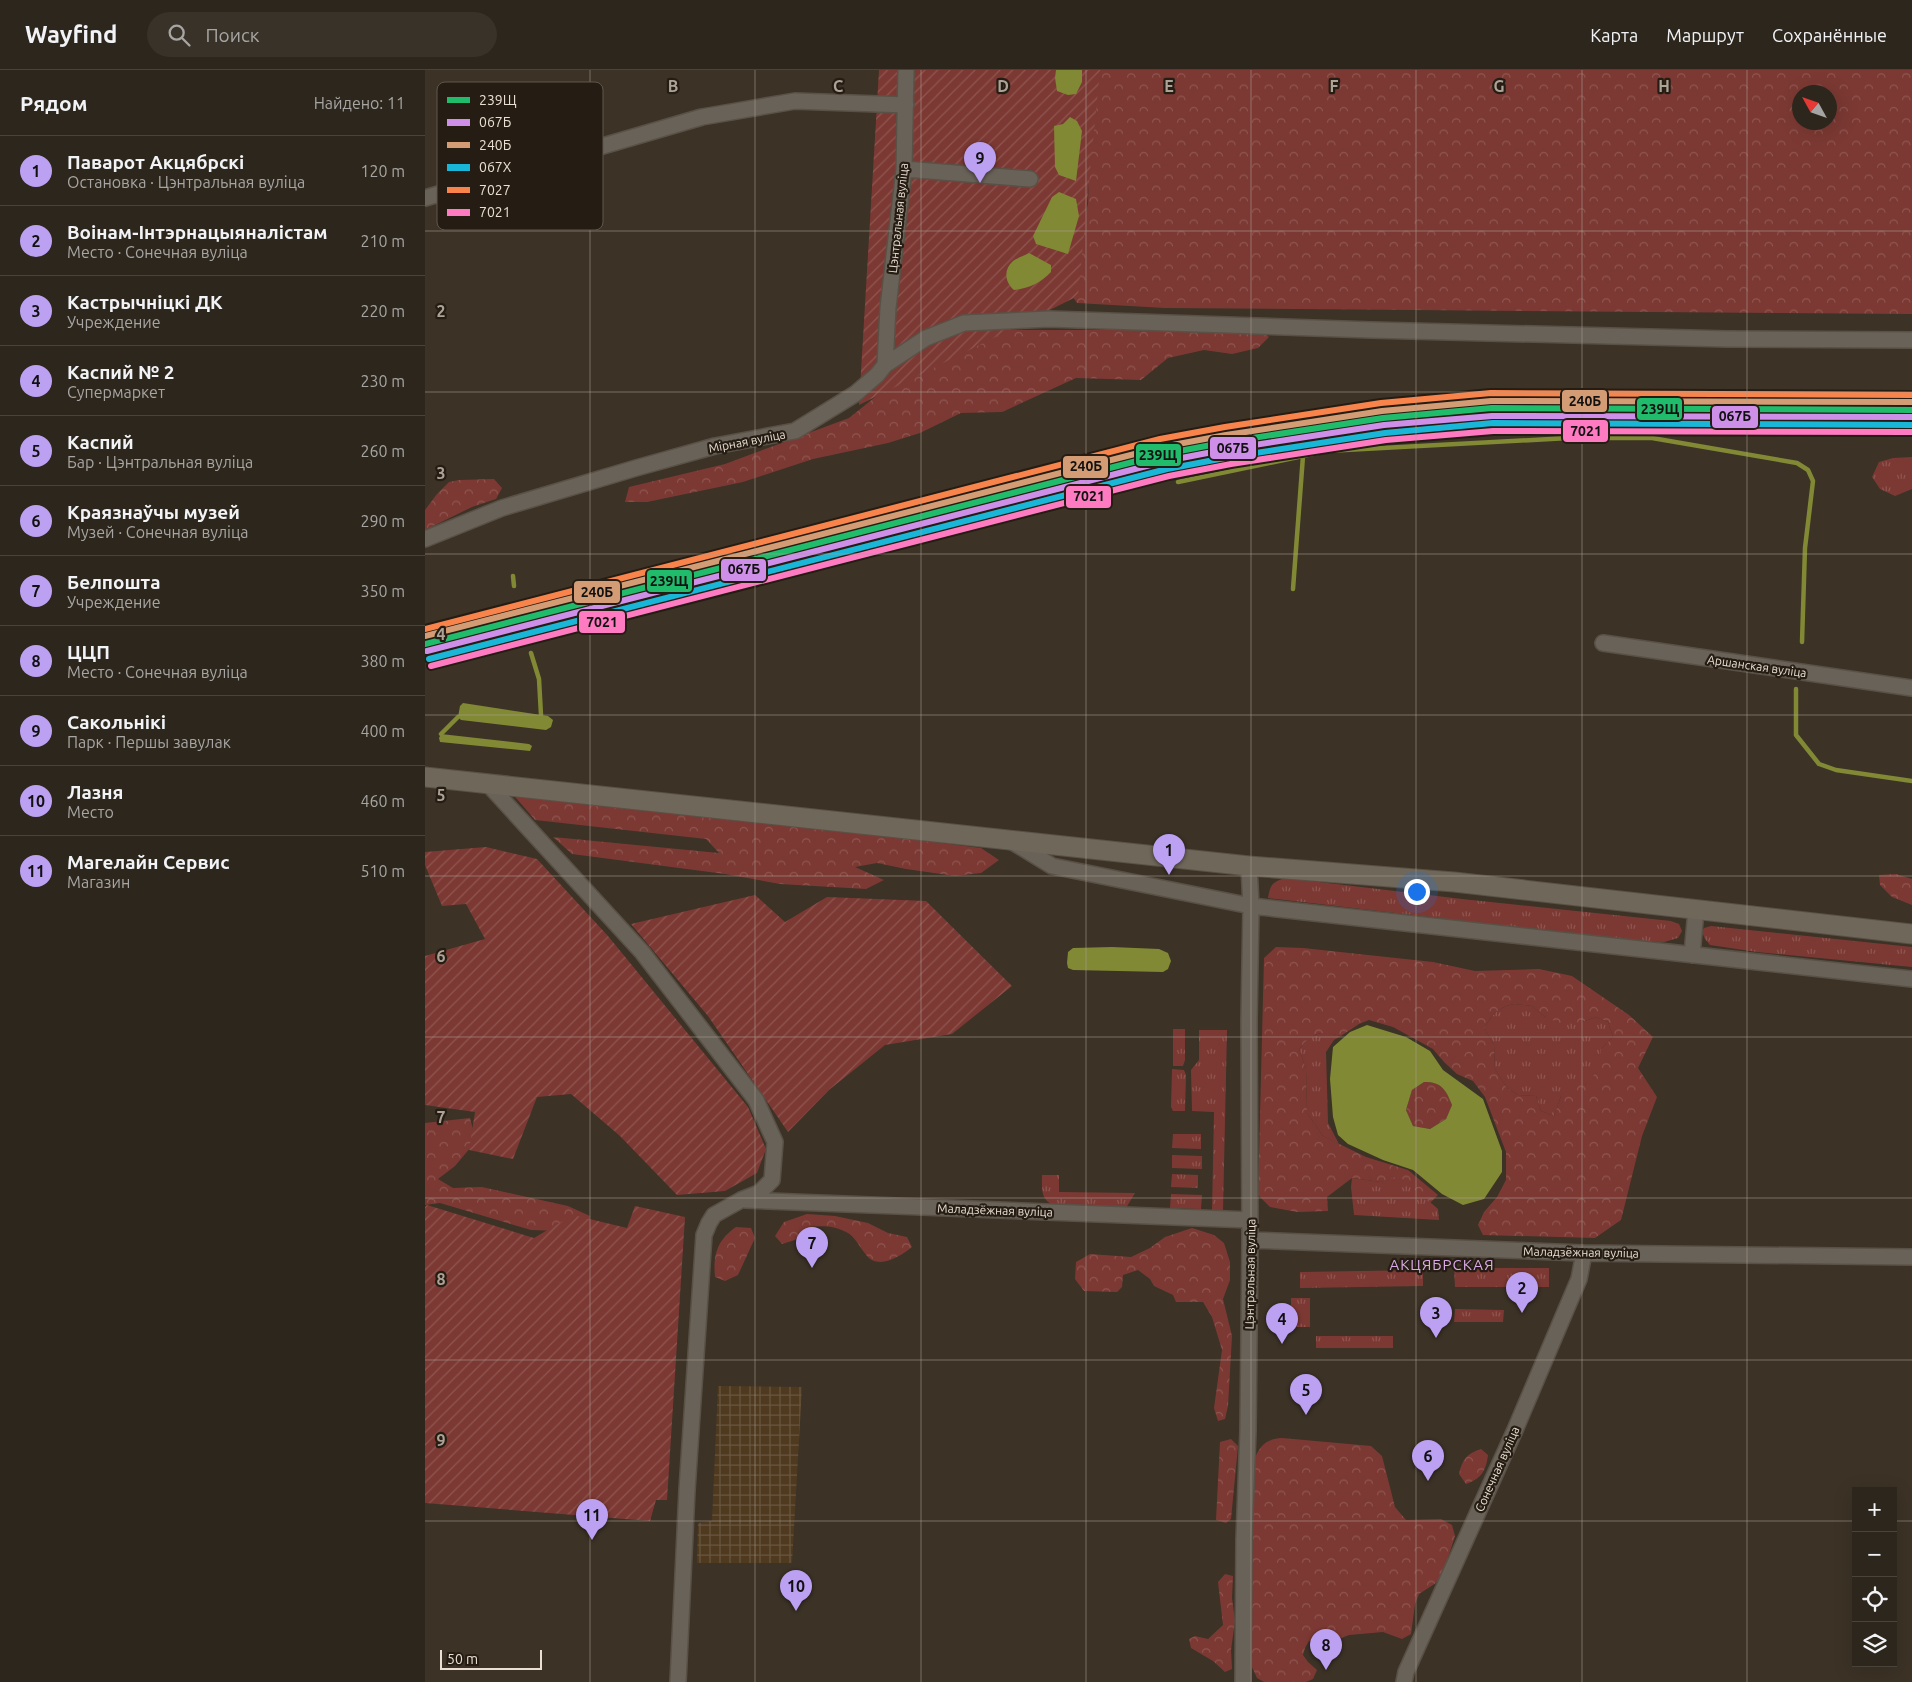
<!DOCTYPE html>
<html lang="ru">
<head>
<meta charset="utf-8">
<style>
  :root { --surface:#2d261c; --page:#393229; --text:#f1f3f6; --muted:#a7a5a3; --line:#48433b; --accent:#bca0f2 }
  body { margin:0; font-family:Ubuntu,sans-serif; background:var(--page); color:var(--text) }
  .controls { position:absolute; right:15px; bottom:15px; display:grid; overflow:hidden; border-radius:0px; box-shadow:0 5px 20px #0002 }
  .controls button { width:45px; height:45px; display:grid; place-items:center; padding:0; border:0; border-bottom:1px solid var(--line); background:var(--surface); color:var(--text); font:25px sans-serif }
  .compass { position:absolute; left:1367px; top:15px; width:45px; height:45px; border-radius:50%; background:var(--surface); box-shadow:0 5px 20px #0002; rotate:310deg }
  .scale { position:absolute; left:15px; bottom:12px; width:102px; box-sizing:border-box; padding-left:5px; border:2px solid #eadfd2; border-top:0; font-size:14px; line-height:18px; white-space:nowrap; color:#eadfd2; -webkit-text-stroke:4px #251d13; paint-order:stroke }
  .you { position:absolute; left:991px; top:821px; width:18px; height:18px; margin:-12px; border:4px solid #fff; border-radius:50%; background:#1a73e8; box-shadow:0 0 0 8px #1a73e833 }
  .badge { display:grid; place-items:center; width:32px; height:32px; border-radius:50%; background:var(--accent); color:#111; font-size:16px; font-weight:700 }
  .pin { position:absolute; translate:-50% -41px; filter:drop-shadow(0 1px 2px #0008) }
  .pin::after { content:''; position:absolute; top:26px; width:18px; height:15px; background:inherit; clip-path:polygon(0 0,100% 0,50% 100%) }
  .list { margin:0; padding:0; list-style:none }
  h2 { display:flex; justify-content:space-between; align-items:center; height:65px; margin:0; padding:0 20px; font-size:21px }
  h2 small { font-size:16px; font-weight:400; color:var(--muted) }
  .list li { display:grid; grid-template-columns:32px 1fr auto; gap:15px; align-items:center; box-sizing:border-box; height:70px; padding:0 20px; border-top:1px solid var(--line) }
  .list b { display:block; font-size:19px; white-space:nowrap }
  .list p { margin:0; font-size:16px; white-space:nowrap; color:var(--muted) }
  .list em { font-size:16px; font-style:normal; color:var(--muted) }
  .icon { flex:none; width:28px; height:28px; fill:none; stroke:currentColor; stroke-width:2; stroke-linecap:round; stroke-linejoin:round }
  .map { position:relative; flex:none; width:1487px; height:1612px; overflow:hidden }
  header { display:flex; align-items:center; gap:30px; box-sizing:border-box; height:70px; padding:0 25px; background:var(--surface); border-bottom:1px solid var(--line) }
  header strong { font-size:24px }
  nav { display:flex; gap:28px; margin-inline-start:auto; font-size:18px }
  .search { width:350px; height:45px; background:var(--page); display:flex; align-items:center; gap:12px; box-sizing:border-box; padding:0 18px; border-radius:28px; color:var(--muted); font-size:19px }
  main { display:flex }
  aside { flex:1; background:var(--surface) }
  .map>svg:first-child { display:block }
  .industrial { fill:url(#industrial-grid) }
  .grass { fill:url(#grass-tufts) }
  .forest { fill:url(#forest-crowns); fill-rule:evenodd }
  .garden { fill:url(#garden-furrows) }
  .water { fill:#818935; fill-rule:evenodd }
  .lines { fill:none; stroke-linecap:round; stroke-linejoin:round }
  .stream { stroke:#818935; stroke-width:4.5 }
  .minor-casing { stroke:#5a5146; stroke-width:18 }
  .major-casing { stroke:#5a5146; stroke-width:21 }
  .minor { stroke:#696258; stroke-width:15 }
  .major { stroke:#6f675a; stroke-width:19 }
  .rail-1-casing { stroke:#251d13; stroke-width:10 }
  .rail-2-casing { stroke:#251d13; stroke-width:10 }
  .rail-3-casing { stroke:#251d13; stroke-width:10 }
  .rail-4-casing { stroke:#251d13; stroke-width:10 }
  .rail-5-casing { stroke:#251d13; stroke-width:10 }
  .rail-6-casing { stroke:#251d13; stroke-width:10 }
  .rail-1 { stroke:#20bc6c; stroke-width:6 }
  .rail-2 { stroke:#ce8fe9; stroke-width:6 }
  .rail-3 { stroke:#d39c74; stroke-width:6 }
  .rail-4 { stroke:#1ab6d8; stroke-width:6 }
  .rail-5 { stroke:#f8844c; stroke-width:6 }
  .rail-6 { stroke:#fe7ac1; stroke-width:6 }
  .grid { fill:none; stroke:#ada296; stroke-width:1; stroke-opacity:0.55 }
  .labels { text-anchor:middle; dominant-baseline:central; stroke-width:4.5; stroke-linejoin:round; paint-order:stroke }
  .street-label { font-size:12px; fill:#eadfd2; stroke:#251d13 }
  .quarter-label { font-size:15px; letter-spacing:1px; fill:#dbaae8; stroke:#251d13 }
  .key { fill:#251d13; stroke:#60574c; stroke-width:1 }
  .key-label { font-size:14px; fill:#eadfd2 }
  .grid-label { font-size:16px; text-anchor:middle; font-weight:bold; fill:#ada296; stroke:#251d13; stroke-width:4.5; stroke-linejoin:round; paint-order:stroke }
  .line-badge { stroke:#251d13; stroke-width:2 }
  .pale-badge-label { font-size:14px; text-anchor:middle; font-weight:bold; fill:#111 }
</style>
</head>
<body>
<header>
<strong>Wayfind</strong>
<div class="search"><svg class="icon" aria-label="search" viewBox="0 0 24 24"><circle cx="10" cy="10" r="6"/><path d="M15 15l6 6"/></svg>Поиск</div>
<nav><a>Карта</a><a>Маршрут</a><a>Сохранённые</a></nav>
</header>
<main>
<aside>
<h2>Рядом<small>Найдено: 11</small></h2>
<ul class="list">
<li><span class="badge">1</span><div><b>Паварот Акцябрскі</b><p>Остановка · Цэнтральная вуліца</p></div><em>120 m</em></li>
<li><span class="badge">2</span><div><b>Воінам-Інтэрнацыяналістам</b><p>Место · Сонечная вуліца</p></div><em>210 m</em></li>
<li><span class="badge">3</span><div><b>Кастрычніцкі ДК</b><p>Учреждение</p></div><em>220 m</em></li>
<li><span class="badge">4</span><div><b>Каспий № 2</b><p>Супермаркет</p></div><em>230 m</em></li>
<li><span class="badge">5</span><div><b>Каспий</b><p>Бар · Цэнтральная вуліца</p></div><em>260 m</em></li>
<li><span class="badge">6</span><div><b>Краязнаўчы музей</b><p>Музей · Сонечная вуліца</p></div><em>290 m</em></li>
<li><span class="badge">7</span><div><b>Белпошта</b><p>Учреждение</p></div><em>350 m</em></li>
<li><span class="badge">8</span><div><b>ЦЦП</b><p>Место · Сонечная вуліца</p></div><em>380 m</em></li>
<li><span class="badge">9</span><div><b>Сакольнікі</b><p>Парк · Першы завулак</p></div><em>400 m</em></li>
<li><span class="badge">10</span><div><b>Лазня</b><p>Место</p></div><em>460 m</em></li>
<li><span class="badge">11</span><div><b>Магелайн Сервис</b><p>Магазин</p></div><em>510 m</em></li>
</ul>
</aside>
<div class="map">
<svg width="1487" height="1612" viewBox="0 0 1487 1612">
  <defs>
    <pattern id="industrial-grid" width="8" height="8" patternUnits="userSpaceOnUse" patternTransform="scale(1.25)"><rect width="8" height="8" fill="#4f3a20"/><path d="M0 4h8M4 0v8" fill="none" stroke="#685640"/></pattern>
    <pattern id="grass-tufts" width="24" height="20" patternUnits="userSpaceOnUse" patternTransform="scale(1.25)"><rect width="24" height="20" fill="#7c3933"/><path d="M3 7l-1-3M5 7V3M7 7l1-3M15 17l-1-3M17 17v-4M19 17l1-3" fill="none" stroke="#8f5550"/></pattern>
    <pattern id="forest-crowns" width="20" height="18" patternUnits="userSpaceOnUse" patternTransform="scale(1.25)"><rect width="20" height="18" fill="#7c3933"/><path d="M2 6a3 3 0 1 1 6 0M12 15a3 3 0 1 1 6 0" fill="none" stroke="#8f5550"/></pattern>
    <pattern id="garden-furrows" width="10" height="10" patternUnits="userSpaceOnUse" patternTransform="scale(1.25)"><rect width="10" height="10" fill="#7c3933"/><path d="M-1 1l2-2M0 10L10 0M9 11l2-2" fill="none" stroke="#8f5550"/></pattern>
  </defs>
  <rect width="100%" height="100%" fill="#3c3226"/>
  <path class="industrial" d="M293 1316 377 1317 367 1493H272L273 1453 287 1451Z"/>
  <path class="grass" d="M1487 387V419L1470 426 1455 419 1447 407 1454 392 1468 388Z
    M857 809H869L1037 829 1246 851 1254 854 1257 861 1253 868 1239 872 1210 871 843 828C845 817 846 813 857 809Z
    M1286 856 1487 877V897L1332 882 1285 875 1280 869 1277 862 1279 858Z
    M1089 934 1107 936 1120 947 1157 952 1171 947 1183 952 1188 967 1176 979V998L1160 1015 1136 1026 1129 1046 1116 1041 1111 1026 1093 1025 1081 1017 1070 999 1069 975 1059 958C1067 945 1073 937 1089 934Z
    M748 959H760V990L758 996H748Z
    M774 960H802L798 1141H787L789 1042 767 1041 766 1000 774 990Z
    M900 962 916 966 909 970 901 982 903 1053 914 1074 898 1066 882 1043 881 999 874 979 886 966Z
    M747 999 759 1000 761 1005 760 1041H748L746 1037Z
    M748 1064H776V1079L747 1078Z
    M747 1085 777 1086V1099L747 1098Z
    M747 1104 773 1105V1118L746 1117Z
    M617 1105H634V1122L710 1123 701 1138 629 1135C615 1130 617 1118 617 1105Z
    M974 1105 1013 1139 1014 1150 929 1145 926 1117 927 1108 956 1112Z
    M746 1124 777 1125 776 1139 745 1138Z
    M1029 1198H1124V1217H1030Z
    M998 1200V1216L875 1218V1202Z
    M866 1228H885V1257H866Z
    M1030 1239 1079 1240 1078 1252H1029Z
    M891 1266H968V1278H891Z"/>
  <path class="forest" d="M670 0H1487V244L740 238 652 233 640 216 663 134 667 5ZM1374 22H1404V52H1374Z
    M552 260H836L844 267 833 278 807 284 779 280 743 288 716 310 651 308 577 342 536 343 495 363 463 373 388 389 318 412 222 432H200L204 417 300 394 424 348 464 316Z
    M69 409 77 418 71 429 47 437 0 460V440L12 424 24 412 34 410Z
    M86 722 224 736 556 778 574 790 556 803 530 806 481 799 452 793 430 797 459 810 441 819 355 814 300 804 147 784 128 767 294 783 281 769 110 750Z
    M1471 804 1487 809V835L1467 827 1455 815 1454 805Z
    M851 877 878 878 1008 892 1050 901 1114 899 1147 906 1204 945 1228 967 1213 998 1232 1027 1217 1066 1196 1150 1170 1168 1058 1165 1053 1155 1059 1142 1072 1127 1081 1110V1082L1060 1027 1048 1011 1032 1004 1019 992 1008 979 968 957 944 950 934 954 916 966C893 960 889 962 874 979L881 999 882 1043 898 1066 941 1087 983 1100 1013 1125 1005 1133 974 1106 956 1112 927 1108 902 1127 903 1141 872 1142 845 1137 833 1125 839 888ZM1089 934 1107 936 1120 947 1137 954 1157 952 1171 947 1183 952 1188 967 1176 979 1175 998 1160 1015 1145 1012 1136 1026 1129 1046 1116 1041 1111 1026 1093 1025 1081 1017 1070 999 1069 975 1059 958C1067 945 1073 937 1089 934Z
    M999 1012C1017 1012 1021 1020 1027 1035L1021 1049 1005 1059 988 1056 981 1040 987 1020Z
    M45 1048 51 1071 30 1096 13 1109 28 1118 57 1117 143 1136 165 1146 161 1162 106 1160 15 1133 0 1135V1053Z
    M382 1144 410 1146 443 1153 463 1163 482 1167 487 1177C476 1186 454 1200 442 1186 435 1178 430 1166 421 1162 408 1155 396 1156 383 1157L370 1170 357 1174 350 1166 359 1152Z
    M311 1157 326 1158 330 1168 313 1205 300 1211 290 1207C288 1185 292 1170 311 1157Z
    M767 1158 789 1165 799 1173 805 1192V1210L798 1229 807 1266 803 1336 800 1349 793 1351 789 1338 797 1280 787 1247 778 1232H751L748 1225 729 1216 725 1209 713 1200 698 1205 697 1217 692 1222 659 1221 650 1209 651 1192 665 1184 706 1187 725 1178 740 1167Z
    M857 1368 946 1376 957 1386 970 1437 981 1450 1016 1449 1027 1455 1030 1466 1017 1506 1011 1513 994 1524 990 1534 986 1564 977 1569 958 1562 924 1565 908 1571H884L880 1578 878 1585 883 1592 892 1600 888 1609 881 1612H839L832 1608 825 1593 829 1390C835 1375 841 1369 857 1368Z
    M806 1369 813 1376 806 1449 801 1453 791 1450 795 1372Z
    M1056 1379 1063 1385C1061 1401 1056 1409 1041 1414L1034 1404C1037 1390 1042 1383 1056 1379Z
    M800 1504 808 1506 807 1528 810 1551 806 1580 807 1599 800 1602 788 1591 766 1578 764 1569 770 1566 783 1569 798 1555 793 1512Z"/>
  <path class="garden" d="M454 0H675L653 226 434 335Z
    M61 777 112 789 183 866 323 1037 341 1079 332 1103 300 1121 252 1125 195 1066 146 1024 112 1027 88 1089 44 1080 50 1042 0 1035V886L60 869 41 834 17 836 0 795V782Z
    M330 825 360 852 402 827 501 831 587 916 527 964 460 975 404 1020 363 1062 283 946 206 854Z
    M2 1135 109 1168 148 1145 202 1158 210 1136 260 1147 242 1430H231L225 1451 0 1433V1137Z"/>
  <path class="water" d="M631 0H657V12L651 24 643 25 632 21 630 8Z
    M645 47 652 51 657 61 651 111 634 105 630 97 629 56 638 54Z
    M634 122 651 129 654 146 643 184 611 174 608 166 627 127Z
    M604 183 626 195V202C615 213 605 218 589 220 580 212 578 200 588 191 592 188 599 186 604 183Z
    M38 633 123 646 128 650 126 657 121 660 36 650 33 647 35 636Z
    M16 664 104 674 107 676 105 681 15 672 14 668Z
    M687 877 734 879 743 883 746 891 743 899 738 902 648 900 643 898 642 893 643 882 648 878Z
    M942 955 981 967 1005 981 1018 1000 1058 1029 1077 1081V1102L1059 1129 1038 1135 1017 1124 988 1100 958 1090 923 1074 913 1065 908 1047 905 1009 908 977 925 962ZM999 1012C1017 1012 1021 1020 1027 1035L1021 1049 1005 1059 988 1056 981 1040 987 1020Z"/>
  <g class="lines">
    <path class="stream" d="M753 412 902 381 1144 368H1227L1372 393 1383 400 1388 411 1380 478 1377 572
      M88 506 89 516
      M868 519 878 386
      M106 583 114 609 116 645
      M1371 619V665L1394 694 1411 700 1487 711
      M16 664 33 647"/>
    <g class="minor-casing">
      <path id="minor" d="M479 99 605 109
        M0 128 277 47 370 31 481 35
        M460 295 463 238 479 99 481 0
        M0 469 77 438 211 398 290 376 370 361 430 324 452 305 460 295 501 268 539 253 624 249 947 260 1303 269 1487 270
        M1178 573 1487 618
        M63 714 217 882 331 1030 350 1072 347 1110 334 1123 316 1130 289 1145 284 1153 279 1165 262 1420 253 1612
        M586 771 627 796 826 836 1487 909
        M1267 885 1271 840
        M320 1130 825 1150
        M825 1170 1159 1183 1487 1187
        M818 1612 819 1469 823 1361 825 1170 824 951 826 836 824 796
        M979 1612 981 1602 1090 1360 1154 1209 1159 1183"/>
    </g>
    <g class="major-casing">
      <path id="major" d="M0 707 824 796 1029 812 1487 864"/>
    </g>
    <use href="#minor" class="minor"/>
    <use href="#major" class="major"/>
    <g class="rail-1-casing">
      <path id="rail-1" d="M0 574 739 384 802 372 958 348 1067 338 1487 340"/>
    </g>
    <g class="rail-2-casing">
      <path id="rail-2" d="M2 581 741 391 803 379 959 355 1067 346 1487 347"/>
    </g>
    <g class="rail-3-casing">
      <path id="rail-3" d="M0 566 737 377 801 365 957 341 1066 331 1487 332"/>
    </g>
    <g class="rail-4-casing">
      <path id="rail-4" d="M4 589 742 399 805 387 960 363 1068 353 1487 355"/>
    </g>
    <g class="rail-5-casing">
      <path id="rail-5" d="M0 559 735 369 800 357 956 333 1066 323 1487 325"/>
    </g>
    <g class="rail-6-casing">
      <path id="rail-6" d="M6 596 744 406 806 394 961 370 1068 361 1487 362"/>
    </g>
    <use href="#rail-1" class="rail-1"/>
    <use href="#rail-2" class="rail-2"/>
    <use href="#rail-3" class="rail-3"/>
    <use href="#rail-4" class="rail-4"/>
    <use href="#rail-5" class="rail-5"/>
    <use href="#rail-6" class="rail-6"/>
  </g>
  <path class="grid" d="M165 0V1612M330 0V1612M496 0V1612M661 0V1612M826 0V1612M991 0V1612M1157 0V1612M1322 0V1612M0 161H1487M0 322H1487M0 484H1487M0 645H1487M0 806H1487M0 967H1487M0 1128H1487M0 1290H1487M0 1451H1431M1468 1451H1487"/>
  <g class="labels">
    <g class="street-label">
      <text transform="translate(473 148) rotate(-84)">Цэнтральная вуліца</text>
      <text transform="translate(322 371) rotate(-11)">Мірная вуліца</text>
      <text transform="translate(1332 596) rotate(8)">Аршанская вуліца</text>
      <text transform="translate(570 1140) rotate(2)">Маладзёжная вуліца</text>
      <text transform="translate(1156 1182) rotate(1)">Маладзёжная вуліца</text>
      <text transform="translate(825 1204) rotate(-89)">Цэнтральная вуліца</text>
      <text transform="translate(1072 1399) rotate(-66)">Сонечная вуліца</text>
    </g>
    <g class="quarter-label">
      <text x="1017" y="1194">АКЦЯБРСКАЯ</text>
    </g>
  </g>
  <rect x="12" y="12" width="166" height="148" rx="8" class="key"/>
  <rect x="22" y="27" width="23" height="6" fill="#20bc6c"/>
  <rect x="22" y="49" width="23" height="7" fill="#ce8fe9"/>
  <rect x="22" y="72" width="23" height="6" fill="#d39c74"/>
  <rect x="22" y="94" width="23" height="7" fill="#1ab6d8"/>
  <rect x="22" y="117" width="23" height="6" fill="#f8844c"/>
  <rect x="22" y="139" width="23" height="7" fill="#fe7ac1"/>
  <g class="key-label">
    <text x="54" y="35">239Щ</text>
    <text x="54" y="57">067Б</text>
    <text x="54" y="80">240Б</text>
    <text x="54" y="102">067Х</text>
    <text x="54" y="125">7027</text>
    <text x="54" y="147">7021</text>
  </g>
  <g class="grid-label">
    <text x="248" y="22">B</text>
    <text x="413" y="22">C</text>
    <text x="578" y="22">D</text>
    <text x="744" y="22">E</text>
    <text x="909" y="22">F</text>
    <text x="1074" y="22">G</text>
    <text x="1239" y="22">H</text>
    <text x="16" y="247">2</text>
    <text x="16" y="409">3</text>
    <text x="16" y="570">4</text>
    <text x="16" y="731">5</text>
    <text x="16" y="892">6</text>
    <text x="16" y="1053">7</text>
    <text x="16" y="1215">8</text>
    <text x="16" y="1376">9</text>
  </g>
  <g class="line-badge">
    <rect x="1136" y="319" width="47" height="24" rx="5" fill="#d39c74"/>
    <rect x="1211" y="327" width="47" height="24" rx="5" fill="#20bc6c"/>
    <rect x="1286" y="335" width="48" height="24" rx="5" fill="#ce8fe9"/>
    <rect x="1137" y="349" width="47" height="24" rx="5" fill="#fe7ac1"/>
    <rect x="784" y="366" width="48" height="24" rx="5" fill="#ce8fe9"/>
    <rect x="710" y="373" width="47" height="24" rx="5" fill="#20bc6c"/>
    <rect x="637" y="385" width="47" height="24" rx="5" fill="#d39c74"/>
    <rect x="640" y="415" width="47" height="24" rx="5" fill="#fe7ac1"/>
    <rect x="295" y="488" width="47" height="24" rx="5" fill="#ce8fe9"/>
    <rect x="221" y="499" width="47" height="24" rx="5" fill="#20bc6c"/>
    <rect x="148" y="510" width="48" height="24" rx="5" fill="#d39c74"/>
    <rect x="153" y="540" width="48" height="24" rx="5" fill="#fe7ac1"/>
  </g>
  <g class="pale-badge-label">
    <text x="1160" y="336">240Б</text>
    <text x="1235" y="344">239Щ</text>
    <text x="1310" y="351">067Б</text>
    <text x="1161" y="366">7021</text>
    <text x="808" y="383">067Б</text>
    <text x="733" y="390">239Щ</text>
    <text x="661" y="401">240Б</text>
    <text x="664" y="431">7021</text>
    <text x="319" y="504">067Б</text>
    <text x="244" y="516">239Щ</text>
    <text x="172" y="527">240Б</text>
    <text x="177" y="557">7021</text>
  </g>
</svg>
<div class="controls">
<button>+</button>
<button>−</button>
<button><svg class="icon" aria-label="locate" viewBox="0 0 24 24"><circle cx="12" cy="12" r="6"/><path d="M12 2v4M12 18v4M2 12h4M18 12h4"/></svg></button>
<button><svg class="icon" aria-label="layers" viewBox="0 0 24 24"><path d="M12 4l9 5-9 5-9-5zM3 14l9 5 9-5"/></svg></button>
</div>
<svg class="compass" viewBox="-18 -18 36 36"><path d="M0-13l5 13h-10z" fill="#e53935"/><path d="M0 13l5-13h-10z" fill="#a7a5a3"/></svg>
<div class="scale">50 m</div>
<div class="you"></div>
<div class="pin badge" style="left:744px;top:805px">1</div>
<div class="pin badge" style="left:1097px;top:1243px">2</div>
<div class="pin badge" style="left:1011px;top:1268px">3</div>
<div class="pin badge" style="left:857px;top:1274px">4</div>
<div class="pin badge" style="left:881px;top:1345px">5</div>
<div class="pin badge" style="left:1003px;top:1411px">6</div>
<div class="pin badge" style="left:387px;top:1198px">7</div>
<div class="pin badge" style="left:901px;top:1600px">8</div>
<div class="pin badge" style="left:555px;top:113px">9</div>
<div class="pin badge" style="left:371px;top:1541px">10</div>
<div class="pin badge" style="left:167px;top:1470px">11</div>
</div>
</main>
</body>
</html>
